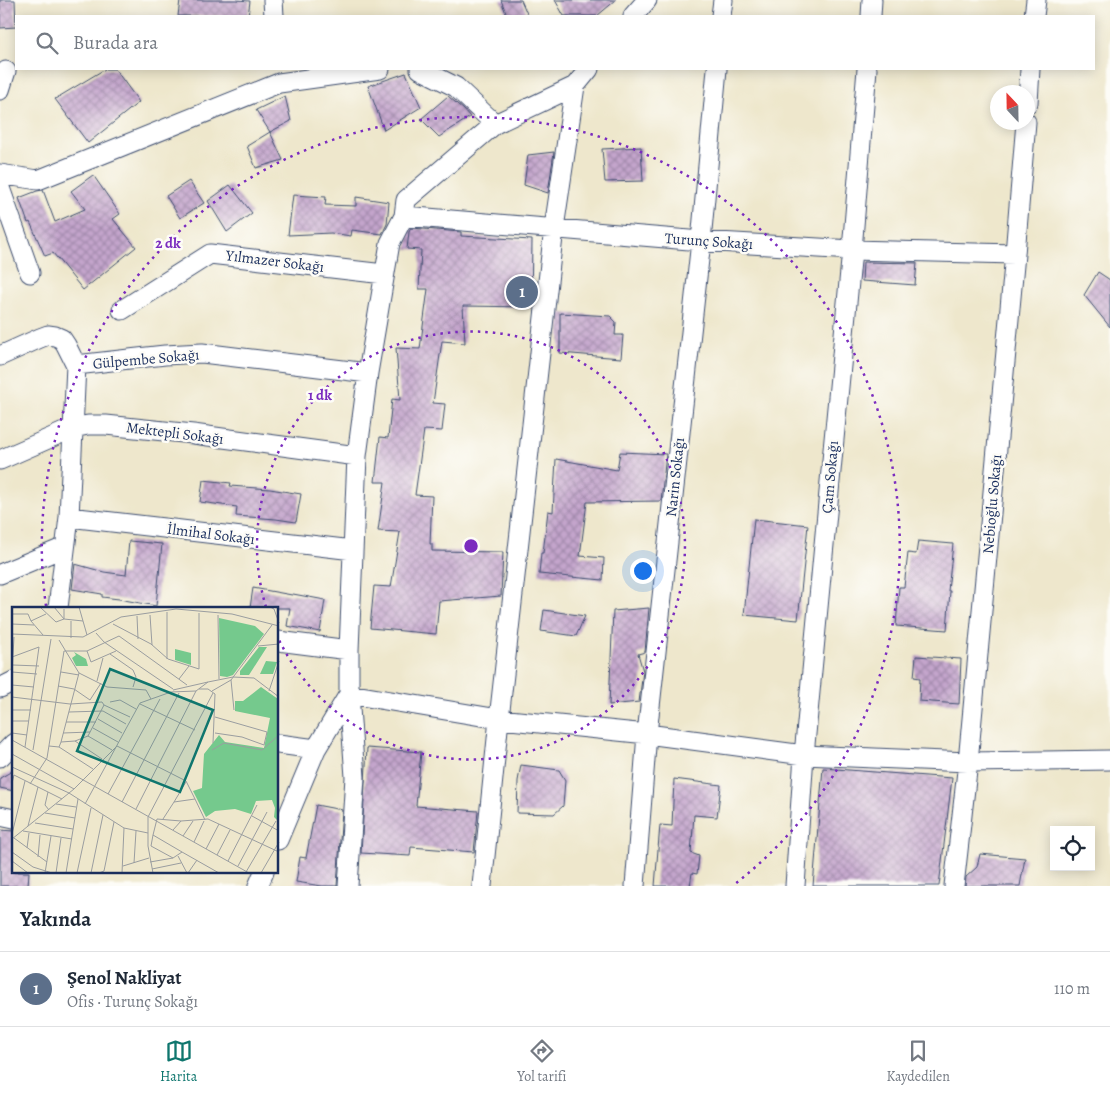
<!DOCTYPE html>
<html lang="tr">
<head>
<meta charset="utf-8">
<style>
  :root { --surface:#fff; --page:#f6f6f7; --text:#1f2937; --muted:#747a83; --line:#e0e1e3; --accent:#0f766e }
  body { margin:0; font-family:Alegreya,serif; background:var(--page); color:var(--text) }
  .controls { position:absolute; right:15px; bottom:15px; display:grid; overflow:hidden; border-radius:0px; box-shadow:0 2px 12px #0003 }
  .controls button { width:45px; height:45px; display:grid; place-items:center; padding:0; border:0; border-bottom:1px solid var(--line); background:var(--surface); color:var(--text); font:25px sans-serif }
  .compass { position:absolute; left:990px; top:85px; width:45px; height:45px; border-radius:50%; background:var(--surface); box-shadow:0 2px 12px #0003; rotate:338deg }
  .you { position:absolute; left:642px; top:570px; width:18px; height:18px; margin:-12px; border:4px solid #fff; border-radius:50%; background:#1a73e8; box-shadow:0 0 0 8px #1a73e833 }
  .badge { display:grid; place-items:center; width:32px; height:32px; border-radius:50%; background:var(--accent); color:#fff; font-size:16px; font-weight:700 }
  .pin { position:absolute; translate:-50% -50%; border:2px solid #fff; box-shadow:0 1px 5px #0006 }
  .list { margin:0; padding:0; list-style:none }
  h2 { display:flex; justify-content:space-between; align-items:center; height:65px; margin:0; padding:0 20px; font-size:21px }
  h2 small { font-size:16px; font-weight:400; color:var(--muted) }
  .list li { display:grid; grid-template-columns:32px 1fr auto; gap:15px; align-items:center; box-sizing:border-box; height:75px; padding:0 20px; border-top:1px solid var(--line) }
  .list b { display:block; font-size:19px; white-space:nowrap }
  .list p { margin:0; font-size:16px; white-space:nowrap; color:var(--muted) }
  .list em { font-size:16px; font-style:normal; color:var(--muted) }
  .icon { flex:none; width:28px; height:28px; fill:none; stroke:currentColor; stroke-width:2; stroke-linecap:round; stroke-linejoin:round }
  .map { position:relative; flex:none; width:1110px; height:886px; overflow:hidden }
  .search { position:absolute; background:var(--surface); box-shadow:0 2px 12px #0003; left:15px; right:15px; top:15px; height:55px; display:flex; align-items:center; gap:12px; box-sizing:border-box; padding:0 18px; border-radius:0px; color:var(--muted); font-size:19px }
  .sheet { height:140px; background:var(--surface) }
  nav { display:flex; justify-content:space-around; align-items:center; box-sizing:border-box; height:70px; border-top:1px solid var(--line); background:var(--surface); font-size:14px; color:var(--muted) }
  nav a { display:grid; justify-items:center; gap:2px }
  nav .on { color:var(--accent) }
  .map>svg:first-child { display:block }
  .building { fill:url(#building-cross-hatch) }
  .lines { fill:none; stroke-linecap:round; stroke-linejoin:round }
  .minor-casing { stroke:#3b4b6e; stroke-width:21 }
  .minor { stroke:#fff; stroke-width:19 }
  .ring { fill:none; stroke:#7b2cbf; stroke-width:2.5; stroke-dasharray:2.5 5 }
  .labels { text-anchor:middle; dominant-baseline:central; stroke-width:5; stroke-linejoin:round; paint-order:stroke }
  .street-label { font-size:15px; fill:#1b2f5e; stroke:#fdfcf7 }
  .inset-road { fill:none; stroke:#9a9da0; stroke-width:1 }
  .view { fill:#0f766e; fill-opacity:0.15; stroke:#0f766e; stroke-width:2.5 }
  .inset-edge { fill:none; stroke:#1b2f5e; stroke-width:2.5 }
  .centre { fill:#7b2cbf; stroke:#fdfcf7; stroke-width:2.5 }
  .ring-label { font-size:15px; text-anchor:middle; font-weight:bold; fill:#7b2cbf; stroke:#fdfcf7; stroke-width:5; stroke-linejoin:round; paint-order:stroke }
</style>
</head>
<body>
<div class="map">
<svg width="1110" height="886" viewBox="0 0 1110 886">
  <defs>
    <pattern id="building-cross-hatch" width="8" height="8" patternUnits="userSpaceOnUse" patternTransform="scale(1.25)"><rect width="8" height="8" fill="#c4a5cc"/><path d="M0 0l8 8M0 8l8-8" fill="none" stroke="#9e87a9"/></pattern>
  </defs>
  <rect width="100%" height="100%" fill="#fdfcf7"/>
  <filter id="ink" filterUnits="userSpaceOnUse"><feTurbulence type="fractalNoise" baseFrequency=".02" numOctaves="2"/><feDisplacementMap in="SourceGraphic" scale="10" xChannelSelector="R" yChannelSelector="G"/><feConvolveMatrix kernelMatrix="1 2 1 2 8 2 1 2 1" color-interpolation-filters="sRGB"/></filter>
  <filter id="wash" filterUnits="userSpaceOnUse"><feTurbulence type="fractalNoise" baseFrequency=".0096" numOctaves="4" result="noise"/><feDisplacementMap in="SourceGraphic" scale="20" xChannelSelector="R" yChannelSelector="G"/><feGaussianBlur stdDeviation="1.12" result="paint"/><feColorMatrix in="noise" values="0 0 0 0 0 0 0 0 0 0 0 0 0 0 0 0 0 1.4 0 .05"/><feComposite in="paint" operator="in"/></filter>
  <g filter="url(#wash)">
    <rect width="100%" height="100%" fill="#eee7cc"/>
    <g id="blocks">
      <path class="building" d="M0 0H15L16 27 0 28Z
        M180 0H236L250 1 248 16H178Z
        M501 0H521L528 16H507Z
        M555 0H616L597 16H564Z
        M105 69H115L139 102 88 143 55 99Z
        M406 73 421 107 384 130 368 86Z
        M285 96 291 121 270 132 256 110Z
        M448 96 464 110 470 117 439 137 421 119Z
        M270 132 283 160 256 168 247 146Z
        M641 147 643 181 605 182 602 149Z
        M554 152 548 193 524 185 528 155Z
        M93 175 120 214 113 219 136 247 83 290 53 253 45 256 30 222 28 223 19 198 37 191 43 190 55 222 85 209 71 191Z
        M189 181 204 203 180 218 166 196Z
        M230 185 252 213 227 232 208 201Z
        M293 195 326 197 325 205 356 206V197L389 202 387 224 382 234 352 230 351 236 331 233 288 235Z
        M411 228 461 232V236L532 240 531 307 463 306 465 343 442 341 433 403 445 404 442 431 424 430 415 495 432 496 430 544H432V551L503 552 501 596 439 601 436 634 370 628 374 586 391 587 400 532 378 531 385 482H375L380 437 388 438 392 399 400 400 396 348 420 349 428 289H419L421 250 407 249 409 232Z
        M863 262 917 263 915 285 862 281Z
        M1098 272 1110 280V327L1084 295Z
        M560 313 610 316 616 322 615 335H623L621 358 560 353Z
        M620 452 666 454 661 501 587 502 580 556 604 558 603 580 539 574 541 553H543L548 511 553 512 556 459 617 470Z
        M203 480 231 483 230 486 270 489 301 494 296 522 276 519 236 516 237 507 200 502Z
        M754 519 808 525 798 620 744 615Z
        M129 541 162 544 156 606 119 599 102 597V594L72 589 75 564 104 572 126 575Z
        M918 541 953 544 948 591H950L947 630 896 626 899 587H904L908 553 916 554Z
        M253 588 292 595 293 594 325 600 320 632 287 626 290 608H250Z
        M649 608 645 652 638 654 643 671 639 702 609 705 613 611Z
        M544 610 585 616 576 636 541 631Z
        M916 656 961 659 959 704 919 701 920 678 914 677Z
        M367 748 421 752 416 806 478 811 474 852 411 847 410 856 361 853Z
        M521 765 559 770 565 780 563 806 554 814 517 813 518 781Z
        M823 768 952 778 939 886H813Z
        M14 770V791L0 788V778Z
        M674 779 721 785 717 817 694 815 691 853 699 856 697 874 692 873 690 886H655L660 825 672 826Z
        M316 805 342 810 337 886H322L296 882 300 857 306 858Z
        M0 830 14 831V872H29L28 886H0Z
        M980 854 1025 858 1020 886H965L966 877 977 867Z"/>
    </g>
  </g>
  <g filter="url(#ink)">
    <use href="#blocks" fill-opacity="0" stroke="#3b4b6e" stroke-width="1"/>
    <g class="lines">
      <g class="minor-casing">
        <path id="minor" d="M273 0 274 16
          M633 16 647 0
          M721 16 723 0
          M871 16 872 0
          M1034 16 1036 0
          M420 69 456 87 495 124
          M0 90 6 71
          M1028 103 1030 69
          M0 174 38 180 279 83 380 69
          M0 188 30 273
          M404 216 701 241 852 250 1015 254
          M122 310 210 254 384 274
          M0 356 40 338 48 335 55 336 62 339 66 345 76 365
          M0 460 73 428 88 425H106L193 434 357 456
          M69 517 353 550
          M0 574 65 547
          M58 608 69 517 76 365 165 355 202 353 368 373
          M278 641 349 650
          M0 688 14 681
          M278 744 316 749
          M0 757 14 743
          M0 816 14 819
          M278 840 316 749 349 694 499 719 647 734 804 755 968 762 1110 760
          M258 886 264 872
          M348 886 355 777 349 694V650L357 456 368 373 390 243 404 216 406 200 495 124 575 86 589 69
          M482 886 499 719 554 228 575 86
          M635 886 647 734 701 241 717 69
          M795 886 804 755 852 250 867 69
          M954 886 968 762 1015 254 1026 122"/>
      </g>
      <use href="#minor" class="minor"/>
    </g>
  </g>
  <g class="ring">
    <path d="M266 607A214 214 0 1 1 278 638"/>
    <path d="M46 606A429 429 0 1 1 735 884"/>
  </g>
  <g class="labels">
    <g class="street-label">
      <text transform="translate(709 241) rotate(4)">Turunç Sokağı</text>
      <text transform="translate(275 261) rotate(7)">Yılmazer Sokağı</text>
      <text transform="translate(146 359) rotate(-5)">Gülpembe Sokağı</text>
      <text transform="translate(175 433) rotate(7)">Mektepli Sokağı</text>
      <text transform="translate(675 477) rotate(-84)">Narin Sokağı</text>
      <text transform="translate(830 477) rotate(-85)">Çam Sokağı</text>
      <text transform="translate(992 504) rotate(-85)">Nebioğlu Sokağı</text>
      <text transform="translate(211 534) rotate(7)">İlmihal Sokağı</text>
    </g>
  </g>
  <g transform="translate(12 607)">
    <rect width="266" height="266" fill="#eee7cc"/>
    <path d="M254 54 265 55 261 67H248Z" fill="#75c98d"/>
    <path d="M207 11 243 19 252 27 221 68 215 70 208 69Z" fill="#75c98d"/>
    <path d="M247 40H255L237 68H228V64ZM163 42 179 46V58L163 53ZM62 45 74 52 76 59H64L60 51 64 48ZM249 80 266 92V214L262 210 263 201 260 193 244 194 239 207 223 202 203 204 194 210 181 184 190 181 192 147 207 128 213 135 252 141 258 111 223 104V94H231Z" fill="#75c98d"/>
    <path class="inset-road" d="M28 0 44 15 52 12V2M42 0 52 12 71 14M67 0 75 28M258 0 262 2 267 16M155 5V52M0 7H16L19 14M138 8 140 38M206 8 207 72M125 9 126 32M59 14V31M0 17 22 18M101 17 139 37 156 52 187 62V6M84 26 92 35 161 82M0 27 71 30 109 10 164 2 220 7 267 19M31 28 19 14 34 7M47 33 67 66 95 80 134 83 139 92M246 39 267 37M75 44 79 55 104 44M98 47 121 63 124 70 121 80M0 50 27 40 13 140M1 58 27 59M0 65 25 67M49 65 67 68M0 66 2 30M167 72 177 59M219 73 222 103M85 74 91 51M0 78 22 80M46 79 62 82 78 93 89 76M187 82H196L203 87 201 136M161 83 196 75M200 84 219 73 260 18M257 84 267 54M0 90 58 97 90 95 92 98M98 95 108 93 124 102M128 97 183 123M0 103H19M57 105 91 104 114 117M86 112 110 126M0 114H17M54 115H84M81 121 106 135M0 126 15 128M51 126 78 125M203 126 230 130 252 138 255 125 203 110M76 129 100 143M0 133 237 266M49 135 67 66M37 139 47 140 49 135 63 134M47 140 81 162M21 143 39 32M200 143 212 136 250 143 267 128M0 147 62 182M90 152 63 134 76 129 92 98 118 110M0 160 57 186 112 221 136 226M0 176 2 168 50 192M18 177 35 151 52 44H75L107 29 175 78M36 185 33 198 37 203M96 187 148 92M183 192 193 213M110 195 167 86M162 195 174 175M44 197 64 200M73 197 128 96 159 85 184 84 196 75 221 70 242 71 267 90M124 202 184 84M33 206 63 211M240 209 267 224M23 216 61 222M16 219 26 180M161 223 169 214 196 212 267 245M11 224 60 232M0 227 13 174M141 228 145 212 169 214M171 229 181 214M2 231 35 255M0 232 62 182 105 139 174 174 183 192 162 195 151 212M182 235 192 214M15 241 17 226M194 242 207 217M0 245 21 260 40 266M170 245 161 251 139 239 141 228 170 245 207 266M205 248 218 223M166 249 175 266M26 250 28 228M0 254 16 266M216 254 245 198M138 255 161 251M122 256 124 224M111 259 137 251M226 259 255 205M140 262 169 256M234 265 264 214M33 266 39 229M44 266 49 231M54 266 66 192M65 266 79 201M79 266 91 208M87 266 92 264 102 215M110 266 112 221M141 266 136 239V210L201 86M176 266 185 253M249 266 267 235"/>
    <path class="view" d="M98 62 201 103 168 185 65 144Z"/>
    <rect width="266" height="266" class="inset-edge"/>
  </g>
  <circle cx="471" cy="546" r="8" class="centre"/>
  <g class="ring-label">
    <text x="168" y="248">2 dk</text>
    <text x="320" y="400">1 dk</text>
  </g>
</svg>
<div class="controls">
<button><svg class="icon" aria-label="locate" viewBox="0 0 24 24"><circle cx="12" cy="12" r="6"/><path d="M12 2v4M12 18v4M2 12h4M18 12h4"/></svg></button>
</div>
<svg class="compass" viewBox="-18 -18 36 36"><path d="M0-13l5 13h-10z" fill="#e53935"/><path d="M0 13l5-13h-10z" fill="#747a83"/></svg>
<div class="you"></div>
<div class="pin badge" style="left:522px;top:292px;background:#5c6f8a">1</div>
<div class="search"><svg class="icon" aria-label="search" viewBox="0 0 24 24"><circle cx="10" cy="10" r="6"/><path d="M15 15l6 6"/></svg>Burada ara</div>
</div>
<section class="sheet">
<h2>Yakında<small></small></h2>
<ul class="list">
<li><span class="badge" style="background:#5c6f8a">1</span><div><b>Şenol Nakliyat</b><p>Ofis · Turunç Sokağı</p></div><em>110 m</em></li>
</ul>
</section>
<nav>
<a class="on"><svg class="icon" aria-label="map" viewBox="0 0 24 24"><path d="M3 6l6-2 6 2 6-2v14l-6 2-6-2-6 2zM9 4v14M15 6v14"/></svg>Harita</a>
<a><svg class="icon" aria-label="directions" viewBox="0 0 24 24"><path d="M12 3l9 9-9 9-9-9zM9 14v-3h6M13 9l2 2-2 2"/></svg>Yol tarifi</a>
<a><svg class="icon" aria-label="saved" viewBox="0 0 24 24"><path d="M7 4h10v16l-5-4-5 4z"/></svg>Kaydedilen</a>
</nav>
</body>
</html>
